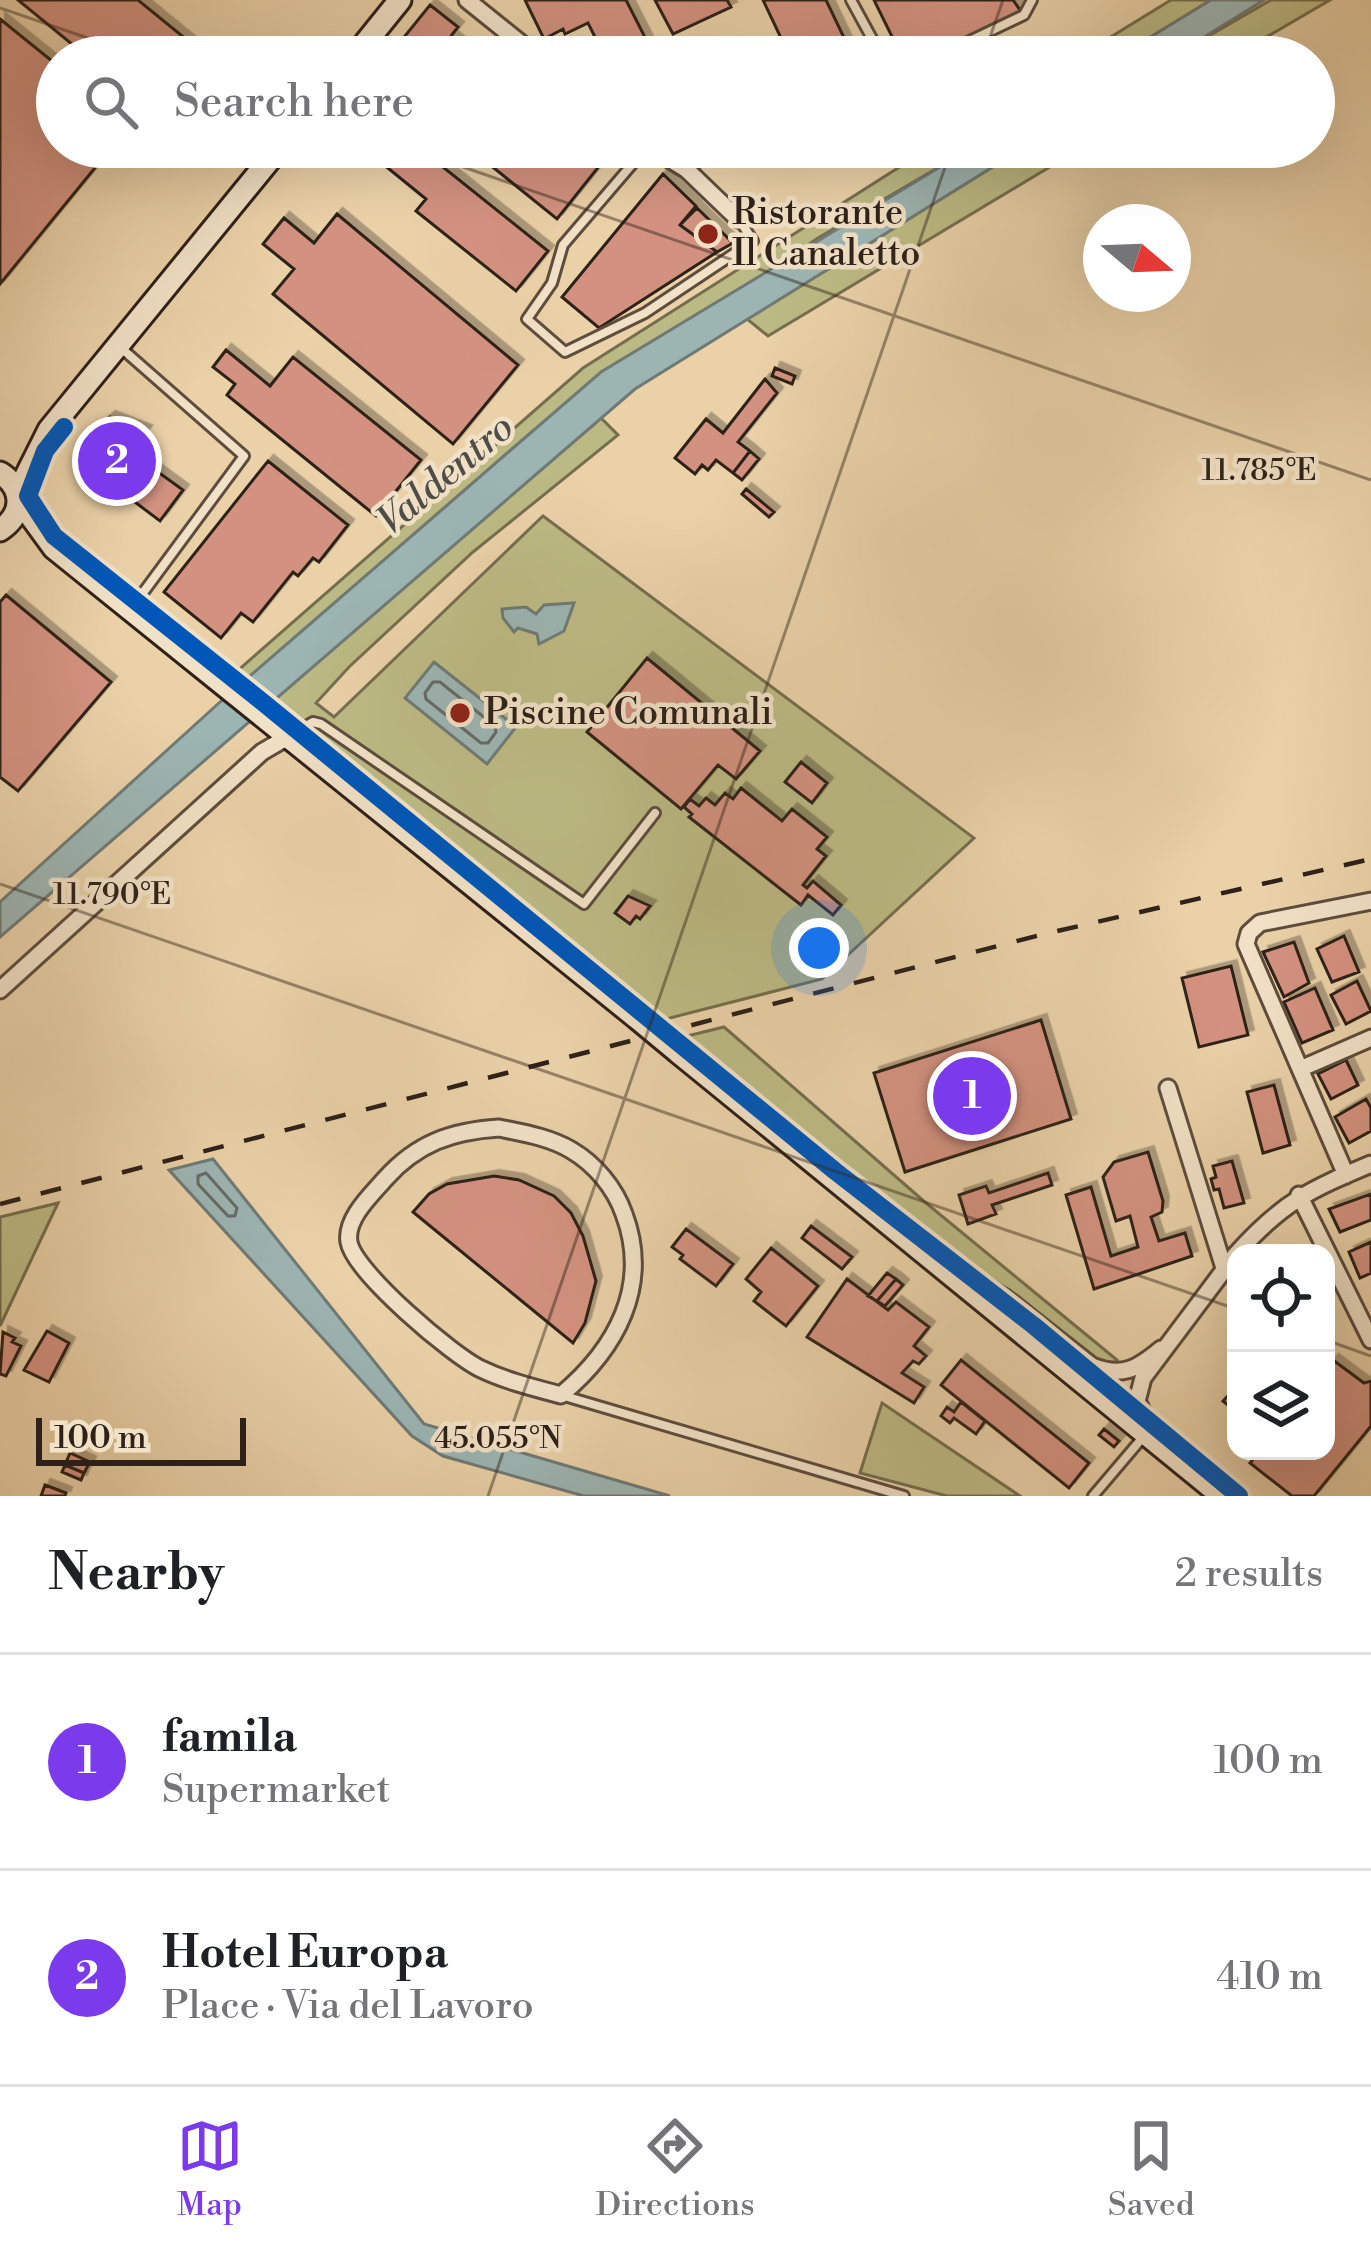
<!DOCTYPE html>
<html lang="en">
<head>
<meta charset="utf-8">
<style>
  :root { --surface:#fff; --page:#f2f2f2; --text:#202124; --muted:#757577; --line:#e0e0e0; --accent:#7c3aed }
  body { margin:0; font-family:"Libre Bodoni",serif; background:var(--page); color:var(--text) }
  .controls { position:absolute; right:36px; bottom:36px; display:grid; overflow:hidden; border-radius:24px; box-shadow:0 12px 48px #0002 }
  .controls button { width:108px; height:108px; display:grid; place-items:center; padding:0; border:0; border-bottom:3px solid var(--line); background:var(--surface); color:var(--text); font:60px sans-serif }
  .compass { position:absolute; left:1083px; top:204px; width:108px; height:108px; border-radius:50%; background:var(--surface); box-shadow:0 12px 48px #0002; rotate:109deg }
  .scale { position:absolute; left:36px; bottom:30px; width:210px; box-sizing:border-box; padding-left:12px; border:6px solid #2e2119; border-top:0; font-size:33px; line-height:42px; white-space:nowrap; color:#2e2119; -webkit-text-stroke:9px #f1e1c6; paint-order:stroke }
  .you { position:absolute; left:819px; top:948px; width:42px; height:42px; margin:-30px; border:9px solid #fff; border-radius:50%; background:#1a73e8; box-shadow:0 0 0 18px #1a73e833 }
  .badge { display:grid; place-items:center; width:78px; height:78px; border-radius:50%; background:var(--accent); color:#fff; font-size:39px; font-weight:700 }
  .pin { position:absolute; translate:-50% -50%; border:6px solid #fff; box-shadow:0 3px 12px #0006 }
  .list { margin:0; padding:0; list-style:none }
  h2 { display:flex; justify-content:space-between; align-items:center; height:156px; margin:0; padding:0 48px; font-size:51px }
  h2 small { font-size:39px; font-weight:400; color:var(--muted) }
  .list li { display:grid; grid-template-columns:78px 1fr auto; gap:36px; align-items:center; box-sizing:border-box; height:216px; padding:0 48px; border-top:3px solid var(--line) }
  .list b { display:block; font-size:45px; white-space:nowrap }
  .list p { margin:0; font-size:39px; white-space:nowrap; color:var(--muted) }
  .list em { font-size:39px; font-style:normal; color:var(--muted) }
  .icon { flex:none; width:66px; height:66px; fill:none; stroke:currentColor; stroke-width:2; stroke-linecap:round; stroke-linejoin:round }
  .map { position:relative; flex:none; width:1371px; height:1496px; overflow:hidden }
  .search { position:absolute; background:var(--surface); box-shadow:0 12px 48px #0002; left:36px; right:36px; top:36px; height:132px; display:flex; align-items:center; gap:30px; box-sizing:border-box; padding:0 42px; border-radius:66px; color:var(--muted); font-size:45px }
  .sheet { height:588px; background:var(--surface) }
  nav { display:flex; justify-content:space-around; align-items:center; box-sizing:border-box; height:168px; border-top:3px solid var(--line); background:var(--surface); font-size:33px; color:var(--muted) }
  nav a { display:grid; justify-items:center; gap:6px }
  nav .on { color:var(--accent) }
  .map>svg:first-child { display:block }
  .green { fill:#bcba84; stroke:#756e4e; stroke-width:3 }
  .water { fill:#9cb5b3; stroke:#707a75; stroke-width:3 }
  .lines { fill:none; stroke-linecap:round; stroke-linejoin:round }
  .shore { stroke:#656b66; stroke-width:3 }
  .building { fill:#d39280; stroke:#2e2119; stroke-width:3; filter:url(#shadow) }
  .lane-casing { stroke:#5d4d3d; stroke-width:14 }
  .street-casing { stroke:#5d4d3d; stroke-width:21 }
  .secondary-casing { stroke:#2e2119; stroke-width:27 }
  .lane { stroke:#f1e1c6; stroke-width:8 }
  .street { stroke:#f1e1c6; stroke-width:15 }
  .secondary { stroke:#f1e1c6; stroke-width:21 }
  .rail { stroke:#2e2119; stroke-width:4.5; stroke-dasharray:21 21; stroke-linecap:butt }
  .secondary-bridge-casing { stroke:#2e2119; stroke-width:27; stroke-linecap:butt }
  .secondary-bridge { stroke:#f1e1c6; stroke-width:21 }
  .cycleway-casing { stroke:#f1e1c6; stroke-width:26 }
  .cycleway { stroke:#0057b8; stroke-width:18 }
  .ticks { fill:none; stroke:#2e2119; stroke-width:3; stroke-opacity:0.45 }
  .poi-dot { fill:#8f2418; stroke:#f1e1c6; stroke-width:4.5 }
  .labels { text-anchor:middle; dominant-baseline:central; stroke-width:9; stroke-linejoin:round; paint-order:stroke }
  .poi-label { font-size:36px; fill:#2e2119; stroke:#f1e1c6; text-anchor:start }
  .water-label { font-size:39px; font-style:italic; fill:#4f4d47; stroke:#f1e1c6 }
  .ticks-label { font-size:30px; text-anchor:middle; fill:#2e2119; stroke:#f1e1c6; stroke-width:9; stroke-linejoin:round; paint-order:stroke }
</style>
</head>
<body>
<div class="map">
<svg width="1371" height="1496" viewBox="0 0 1371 1496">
  <defs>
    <filter id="shadow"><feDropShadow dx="5.5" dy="-5.5" stdDeviation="0" flood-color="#0004"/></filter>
  </defs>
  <rect width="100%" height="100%" fill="#ead1a8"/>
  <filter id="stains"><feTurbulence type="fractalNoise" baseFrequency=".00167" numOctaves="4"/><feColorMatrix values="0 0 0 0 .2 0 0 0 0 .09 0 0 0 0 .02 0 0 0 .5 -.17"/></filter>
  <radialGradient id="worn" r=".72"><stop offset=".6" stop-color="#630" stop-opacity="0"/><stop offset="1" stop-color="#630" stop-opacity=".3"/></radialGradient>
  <path class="green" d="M1171 0H1211L1118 57H1078Z
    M1271 0H1330L1232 57H1172Z
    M931 147H973L818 238 534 430 246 680 235 673 583 368Z
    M1025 147H1083L768 336 747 319Z
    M601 418 618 435 473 552 349 667 316 703 334 717 543 516 974 838 822 979 662 1020 313 740 272 701Z
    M724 1027 926 1203 1117 1360 1115 1364 1094 1358 1018 1296 887 1209 683 1037Z
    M58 1203 0 1326V1217Z
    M882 1403 1020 1496H947L860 1473Z"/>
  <path class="water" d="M1211 0H1264L1172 57H1118Z
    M973 147H1025L635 389 0 937V902L220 702 601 372Z
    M574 603 564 631 539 644 537 634 518 628 514 632 503 618 502 609 526 607 536 614 544 605Z
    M434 662 516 727 487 764 405 698Z
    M213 1159 424 1424 670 1496H584L443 1456 412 1436 169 1170Z"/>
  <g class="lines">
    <path class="shore" d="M433 682H440L495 726 496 732 488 743H481L426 699 425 693Z
      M206 1173 237 1208 235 1216H228L198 1184V1176Z"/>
  </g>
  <path class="building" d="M18 0H138L208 57H72L78 49Z
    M525 0H626L652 51 640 57H605L588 23 565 34 563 29 544 39Z
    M655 0H727L731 7 673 34Z
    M763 0H826L848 46 827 57H790Z
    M874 0H1013L1022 13 932 57H902Z
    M430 5 458 27 451 36 477 57H388Z
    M0 19 57 65V147H112L0 284Z
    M362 147H418L548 251 516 291 416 211 426 199Z
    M468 147H608L612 150 557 219Z
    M663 174 696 206 680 225 717 252 599 328 562 297Z
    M697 208 733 243 717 252 680 225Z
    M337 214 518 365 453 444 273 294 294 269 263 244 284 218 314 243Z
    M226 350 270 386 293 357 421 460 376 516 227 395 235 384 213 367Z
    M775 368 795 376 792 384 772 376Z
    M765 379 777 393 738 442 750 451 733 473 716 460 708 470 702 465 695 474 675 458 706 419 723 433Z
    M110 417 146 431 129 451 183 490 160 521 94 471 87 450 97 428Z
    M750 451 759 459 742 480 733 473Z
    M268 461 348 525 319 562 313 558 298 576 293 572 253 622 241 613 221 638 164 592Z
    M746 489 774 512 769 517 742 494Z
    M6 595 111 682 18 791 0 777V602Z
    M647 658 760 751 736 779 718 765 681 809 587 732Z
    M801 762 827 783 812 803 785 782Z
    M741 788 782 821 792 809 827 837 817 849 826 856 803 885 807 888 813 881 841 905 833 915 808 895 801 905 689 817 692 814 684 807 690 799 699 806 706 798 715 805 725 793 733 799Z
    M628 896 650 906 640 919 636 916 630 924 615 913Z
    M1344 936 1359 972 1332 982 1317 949Z
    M1294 942 1309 983 1284 997 1263 952Z
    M1231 966 1248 1035 1199 1047 1182 978Z
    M1357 981 1371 1011 1346 1024 1331 995Z
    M1315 988 1333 1030 1302 1043 1284 1002Z
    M1041 1020 1071 1119 905 1172 874 1073Z
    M1346 1060 1358 1085 1331 1099 1318 1074Z
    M1274 1085 1290 1145 1263 1153 1247 1092Z
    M1366 1099 1371 1108V1131L1349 1143 1335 1117Z
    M1148 1152 1163 1201 1162 1212 1151 1217 1159 1241 1185 1233 1192 1256 1094 1289 1066 1195 1091 1187 1111 1256 1138 1247 1130 1216 1116 1221 1103 1177 1114 1162Z
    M1232 1161 1244 1203 1224 1208 1219 1189 1214 1190 1211 1179 1216 1177 1213 1166Z
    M1048 1173 1052 1185 992 1205 996 1214 968 1224 959 1195 986 1186 989 1193Z
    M494 1176 519 1180 554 1196 571 1213 583 1236 596 1281 585 1323 573 1343 413 1212 429 1194 447 1184Z
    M1371 1194V1220L1340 1232 1329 1209Z
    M811 1226 852 1257 842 1269 802 1238Z
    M686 1229 733 1264 716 1286 680 1259 683 1255 672 1247Z
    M1371 1242V1273L1360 1278 1349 1252Z
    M771 1248 818 1286 786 1326 754 1301 761 1292 746 1279Z
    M887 1273 896 1279 877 1301 868 1296Z
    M847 1279 888 1310 896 1302 929 1327 914 1346 926 1356 919 1364 913 1361 902 1373 924 1387 914 1403 807 1337Z
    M896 1279 903 1285 885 1306 877 1301Z
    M47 1331 69 1343 49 1382 24 1370Z
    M3 1332 15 1338 12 1342 21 1346 6 1376 0 1374Z
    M961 1360 1089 1463 1069 1488 941 1385Z
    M1333 1360 1364 1383 1371 1381V1426L1314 1496H1292L1250 1463 1260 1451H1326V1370Z
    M1236 1387V1418L1231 1414 1234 1410 1223 1401Z
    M961 1402 985 1421 976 1434 954 1418 950 1423 941 1416 947 1407 954 1412Z
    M1104 1429 1119 1441 1114 1447 1099 1435Z
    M70 1453 90 1462 84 1473 65 1465Z
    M65 1465 84 1473 81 1480 62 1472Z
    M45 1485 66 1493 65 1496H41Z"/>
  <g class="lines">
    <g class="lane-casing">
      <path id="lane" d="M851 0 882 57
        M936 57 1024 15 1032 0
        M647 147 563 245 552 283 527 319 565 352 645 313 753 241 739 219
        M688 147 703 159
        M688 169 720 147
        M120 347 244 456 134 605
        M292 734 313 722 321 724 584 904 655 813
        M561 1395 904 1496
        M1093 1496 1144 1436"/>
    </g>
    <g class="street-casing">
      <path id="street" d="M467 0 538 57
        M650 147 687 170 738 219
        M0 990 262 752 286 738
        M1300 1069 1371 1038
        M1168 1088 1224 1268
        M499 1128C523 1133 549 1137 571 1150 595 1164 615 1188 624 1214 651 1286 616 1349 561 1395 535 1388 506 1381 481 1369 453 1356 354 1272 349 1242 345 1219 371 1195 385 1179 417 1143 452 1131 499 1128Z
        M1346 1175 1246 944 1249 933 1260 923 1371 901
        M1299 1195 1371 1340
        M1237 1253C1283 1202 1309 1190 1371 1164
        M971 1284 1004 1297 1092 1366C1122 1378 1137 1369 1161 1349
        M1155 1437 1137 1401 1143 1378 1236 1254"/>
    </g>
    <g class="secondary-casing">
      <path id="secondary" d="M354 57 400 0
        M0 473C24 488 24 514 0 530
        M18 492 49 430 280 147
        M19 500 54 548 637 1018
        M678 1052 1222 1496"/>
    </g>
    <use href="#lane" class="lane"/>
    <use href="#street" class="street"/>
    <use href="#secondary" class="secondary"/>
    <path class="rail" d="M0 1204 1040 935 1371 859"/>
    <g class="secondary-bridge-casing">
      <path id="secondary-bridge" d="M637 1018 678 1052"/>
    </g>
    <use href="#secondary-bridge" class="secondary-bridge"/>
    <g class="cycleway-casing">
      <path id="cycleway" d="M64 427 45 451 28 496 54 536 265 704 835 1171 1033 1325 1239 1496"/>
    </g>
    <use href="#cycleway" class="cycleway"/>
  </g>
  <path class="ticks" d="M0 8 143 57M983 57 1003 0M405 147 1371 480M0 884 1236 1309M1326 1340 1371 1356M488 1496 952 147"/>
  <g class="poi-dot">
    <circle cx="708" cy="234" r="12"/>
    <circle cx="460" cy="713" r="12"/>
  </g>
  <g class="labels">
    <g class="poi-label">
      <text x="732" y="213">Ristorante<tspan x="732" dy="41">Il Canaletto</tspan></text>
      <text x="484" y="713">Piscine Comunali</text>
    </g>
    <g class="water-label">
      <text transform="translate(446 475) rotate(-40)">Valdentro</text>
    </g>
  </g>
  <g class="ticks-label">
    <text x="1259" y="480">11.785°E</text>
    <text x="112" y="904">11.790°E</text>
    <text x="498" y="1448">45.055°N</text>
  </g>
  <rect width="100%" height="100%" filter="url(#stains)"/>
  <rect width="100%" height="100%" fill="url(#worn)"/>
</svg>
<div class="controls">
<button><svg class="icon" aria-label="locate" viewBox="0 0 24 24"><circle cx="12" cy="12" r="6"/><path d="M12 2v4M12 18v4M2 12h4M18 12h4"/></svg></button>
<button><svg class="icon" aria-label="layers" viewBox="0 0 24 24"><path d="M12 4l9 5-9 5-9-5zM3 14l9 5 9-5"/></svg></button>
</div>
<svg class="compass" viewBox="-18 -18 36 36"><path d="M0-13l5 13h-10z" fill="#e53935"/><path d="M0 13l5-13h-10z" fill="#757577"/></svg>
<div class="scale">100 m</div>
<div class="you"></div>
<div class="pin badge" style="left:972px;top:1096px">1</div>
<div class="pin badge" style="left:117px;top:461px">2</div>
<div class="search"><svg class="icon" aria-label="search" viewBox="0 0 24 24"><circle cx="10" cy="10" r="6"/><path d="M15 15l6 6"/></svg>Search here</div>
</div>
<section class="sheet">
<h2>Nearby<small>2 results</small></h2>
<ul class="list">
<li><span class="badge">1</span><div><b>famila</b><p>Supermarket</p></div><em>100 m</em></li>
<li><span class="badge">2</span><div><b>Hotel Europa</b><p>Place · Via del Lavoro</p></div><em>410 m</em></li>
</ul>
</section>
<nav>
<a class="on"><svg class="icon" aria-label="map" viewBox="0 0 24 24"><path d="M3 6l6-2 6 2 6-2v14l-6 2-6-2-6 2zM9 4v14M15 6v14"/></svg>Map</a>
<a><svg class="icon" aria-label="directions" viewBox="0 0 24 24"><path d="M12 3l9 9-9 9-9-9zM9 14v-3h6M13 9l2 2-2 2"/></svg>Directions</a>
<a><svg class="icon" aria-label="saved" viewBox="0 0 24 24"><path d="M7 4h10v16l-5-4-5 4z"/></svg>Saved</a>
</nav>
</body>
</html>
